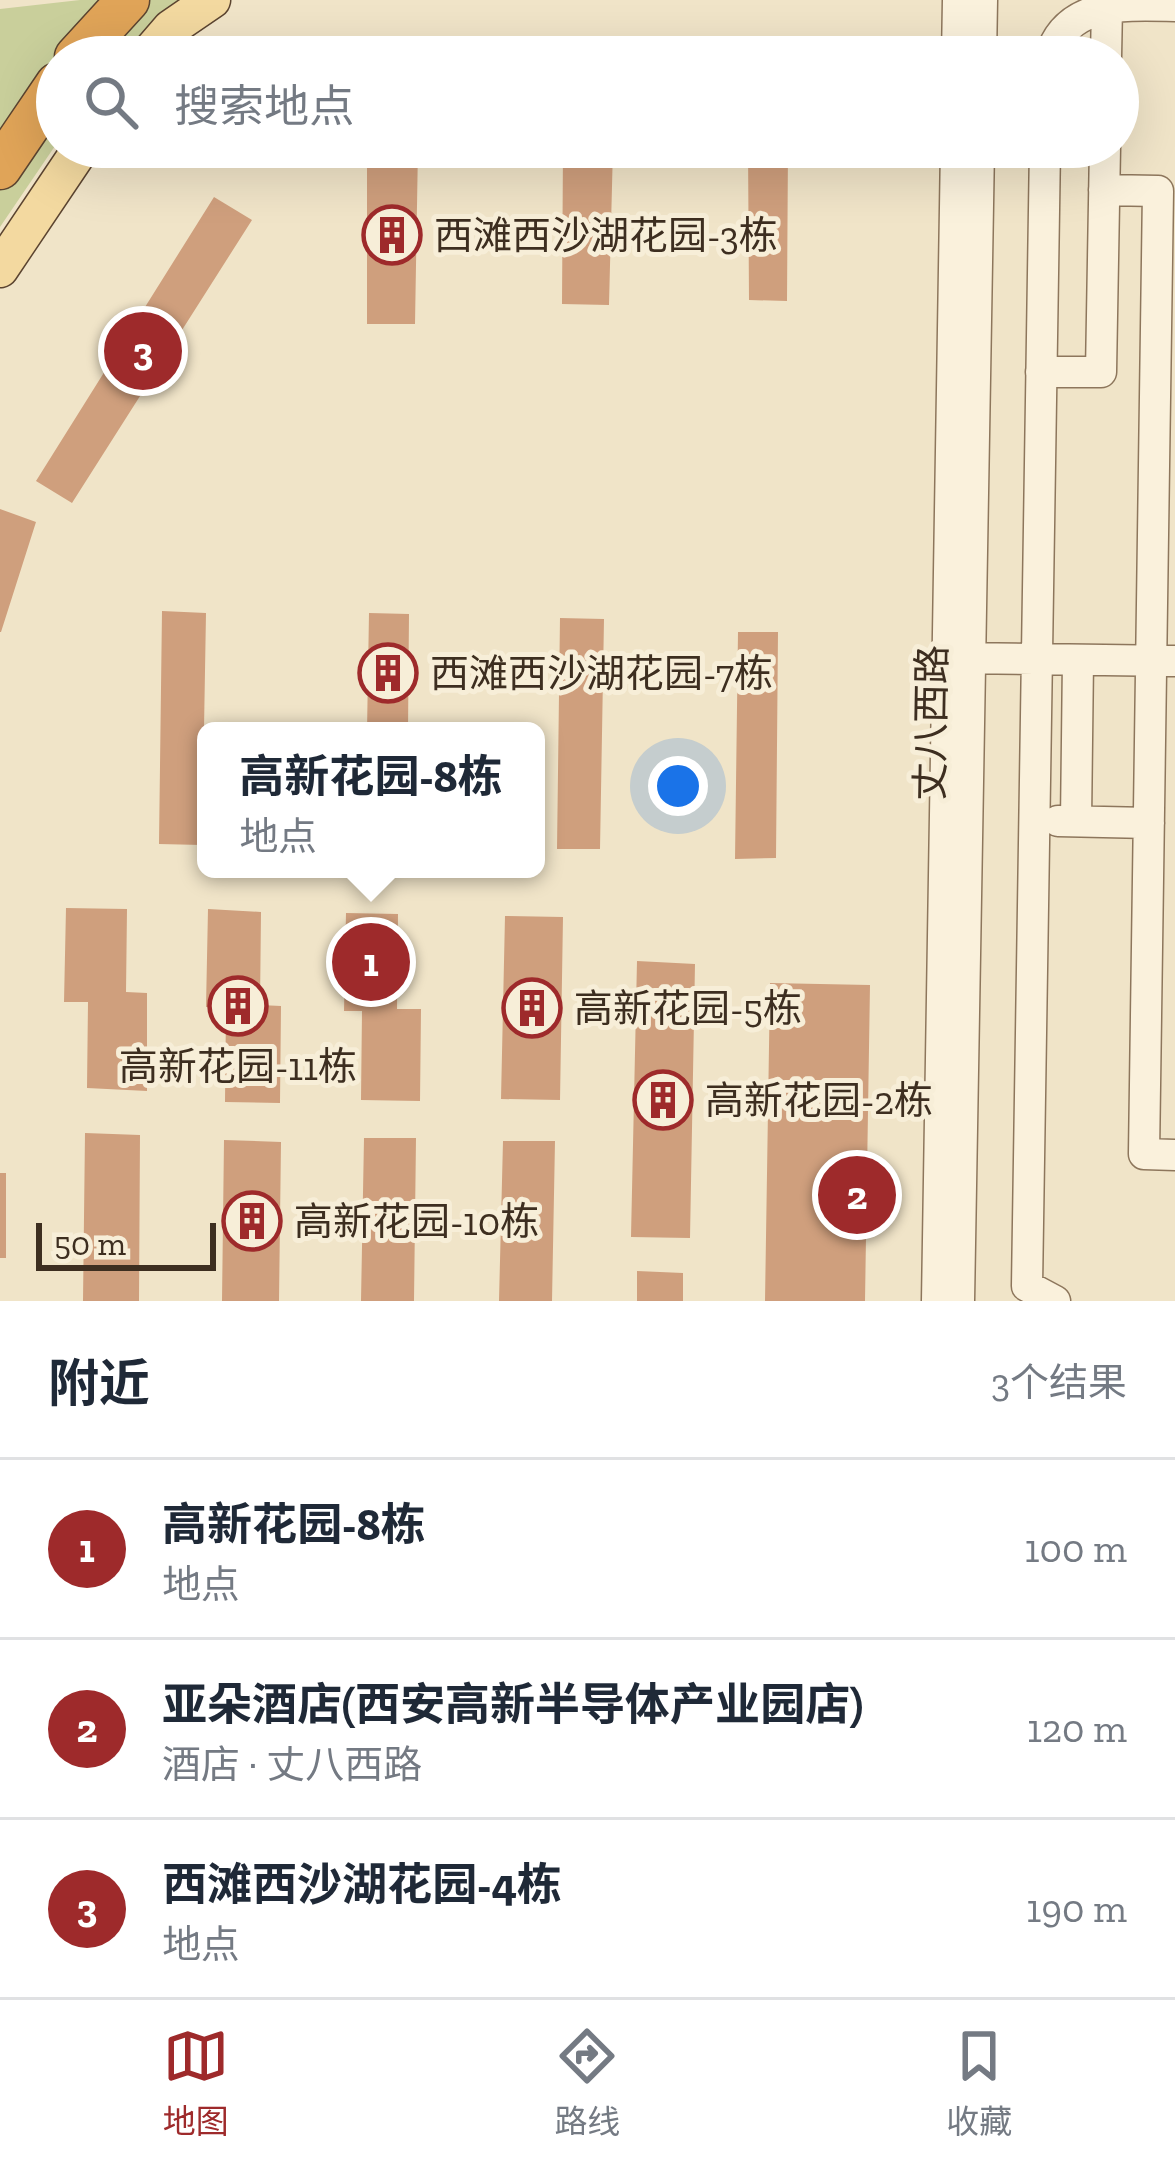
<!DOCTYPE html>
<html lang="zh">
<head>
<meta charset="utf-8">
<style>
  :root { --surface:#fff; --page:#f6f6f7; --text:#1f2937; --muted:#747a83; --line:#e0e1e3; --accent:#9e2a2b }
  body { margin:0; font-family:"Zilla Slab","Noto Sans SC",serif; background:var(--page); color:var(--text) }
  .scale { position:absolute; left:36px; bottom:30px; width:180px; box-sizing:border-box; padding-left:12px; border:6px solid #3d2e20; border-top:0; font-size:33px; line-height:42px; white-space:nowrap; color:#3d2e20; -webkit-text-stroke:9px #f7eed8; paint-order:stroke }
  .you { position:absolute; left:678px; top:786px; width:42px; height:42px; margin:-30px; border:9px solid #fff; border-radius:50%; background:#1a73e8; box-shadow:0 0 0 18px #1a73e833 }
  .badge { display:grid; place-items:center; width:78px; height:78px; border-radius:50%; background:var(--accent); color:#fff; font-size:39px; font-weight:700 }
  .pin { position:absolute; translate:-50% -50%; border:6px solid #fff; box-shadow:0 3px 12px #0006 }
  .popup { position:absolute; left:197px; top:722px; width:348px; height:156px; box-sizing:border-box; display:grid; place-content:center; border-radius:18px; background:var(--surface); filter:drop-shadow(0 3px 9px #0005); font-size:39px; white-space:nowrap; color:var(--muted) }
  .popup b { font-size:45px; color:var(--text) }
  .popup::after { content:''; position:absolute; left:50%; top:100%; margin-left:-24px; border:24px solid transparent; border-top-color:var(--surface) }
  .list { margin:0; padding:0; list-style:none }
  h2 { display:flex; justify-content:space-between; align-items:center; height:156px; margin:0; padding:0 48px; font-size:51px }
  h2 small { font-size:39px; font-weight:400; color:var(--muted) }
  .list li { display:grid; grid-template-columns:78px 1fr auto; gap:36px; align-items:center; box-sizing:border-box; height:180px; padding:0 48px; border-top:3px solid var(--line) }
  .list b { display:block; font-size:45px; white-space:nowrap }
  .list p { margin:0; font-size:39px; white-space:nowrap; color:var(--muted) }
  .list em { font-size:39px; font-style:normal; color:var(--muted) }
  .icon { flex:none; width:66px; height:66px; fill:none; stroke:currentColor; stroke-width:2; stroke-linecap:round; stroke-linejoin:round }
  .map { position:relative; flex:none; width:1175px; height:1301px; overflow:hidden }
  .search { position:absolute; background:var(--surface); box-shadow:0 12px 48px #0002; left:36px; right:36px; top:36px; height:132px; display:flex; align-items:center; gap:30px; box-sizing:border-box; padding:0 42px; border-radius:66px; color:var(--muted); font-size:45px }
  .sheet { height:696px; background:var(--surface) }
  nav { display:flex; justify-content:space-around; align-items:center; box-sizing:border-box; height:168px; border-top:3px solid var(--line); background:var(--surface); font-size:33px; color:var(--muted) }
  nav a { display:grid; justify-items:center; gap:6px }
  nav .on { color:var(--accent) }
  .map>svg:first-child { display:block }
  .green { fill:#c9cf9b }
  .building { fill:#cf9f7d }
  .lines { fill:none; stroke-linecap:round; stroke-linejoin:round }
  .minor-casing { stroke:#8d765c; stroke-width:33 }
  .major-casing { stroke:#5b4430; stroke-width:39 }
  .highway-casing { stroke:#5b4430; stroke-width:45 }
  .minor { stroke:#faf1dc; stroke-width:30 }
  .major { stroke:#f3d9a0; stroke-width:36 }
  .highway { stroke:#e0a458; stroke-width:42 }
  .labels { text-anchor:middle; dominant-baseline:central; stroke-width:10; stroke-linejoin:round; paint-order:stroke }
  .poi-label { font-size:39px; fill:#3d2e20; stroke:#f7eed8; text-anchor:start }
  .street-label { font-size:39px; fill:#3d2e20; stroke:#f7eed8 }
</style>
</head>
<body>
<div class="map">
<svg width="1175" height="1301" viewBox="0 0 1175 1301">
  <rect width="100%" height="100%" fill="#f0e4c8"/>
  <path class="green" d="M80 0H180L119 57H57V143L0 227V9Z"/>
  <path class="building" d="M367 147H418L415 324H367Z
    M563 147H613L609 305 562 304Z
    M748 147H788L787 301 749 300Z
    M214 197 252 220 72 503 36 481Z
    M0 509 36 522 1 632H0Z
    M162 611 206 613 202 845 159 844Z
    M369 613 409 614 408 731H367Z
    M560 618 604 619 600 849H557Z
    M738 632H778L776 858 735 859Z
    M66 908 127 909 126 992 147 993V1091L87 1088 88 1002H64Z
    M208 909 261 912 260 1005 281 1006 280 1103 225 1102 226 1008 206 1007Z
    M346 913 398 914 397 1009H421L420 1101 361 1100 362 1011H344Z
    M505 916 563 917 560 1100 501 1099Z
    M637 961 695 964 690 1238 631 1237Z
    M770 983 870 985 865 1301H765Z
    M85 1133 140 1135 139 1301H83Z
    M364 1138H416L414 1301H361Z
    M224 1140 281 1142 279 1301H222Z
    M503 1141H555L552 1301H499Z
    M0 1173H6V1258H0Z
    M637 1271 683 1273V1301H637Z"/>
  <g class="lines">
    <g class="minor-casing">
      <path id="minor" d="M957 57 958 0
        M981 57 982 0
        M1050 57C1066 0 1128 5 1175 6
        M1106 57 1107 6
        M1045 147 1027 1286 1055 1301
        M1104 190 1158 191 1144 1154 1175 1155
        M1041 372H1101L1105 147
        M954 658 1175 661
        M1058 821 1149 823
        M1076 821 1078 660
        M937 1301 956 147
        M959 1301 979 147"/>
    </g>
    <g class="major-casing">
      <path id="major" d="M146 57 171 28 212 0
        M0 269 82 147"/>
    </g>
    <g class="highway-casing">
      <path id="highway" d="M76 57 128 0
        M0 168 57 84"/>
    </g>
    <use href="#minor" class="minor"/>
    <use href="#major" class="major"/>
    <use href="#highway" class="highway"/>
  </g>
  <defs>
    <g id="building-ring" transform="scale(3)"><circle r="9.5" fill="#f7eed8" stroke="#9e2a2b" stroke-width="1.5"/><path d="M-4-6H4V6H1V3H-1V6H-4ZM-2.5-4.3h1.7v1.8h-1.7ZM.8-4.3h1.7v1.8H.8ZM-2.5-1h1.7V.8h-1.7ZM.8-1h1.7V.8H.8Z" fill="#9e2a2b"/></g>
  </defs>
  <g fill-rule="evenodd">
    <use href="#building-ring" x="392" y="235"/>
    <use href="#building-ring" x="388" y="673"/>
    <use href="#building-ring" x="238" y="1006"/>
    <use href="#building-ring" x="532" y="1008"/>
    <use href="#building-ring" x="663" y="1100"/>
    <use href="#building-ring" x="252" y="1221"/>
  </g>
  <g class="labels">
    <g class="poi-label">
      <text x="434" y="235">西滩西沙湖花园-3栋</text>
      <text x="430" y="673">西滩西沙湖花园-7栋</text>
      <text x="574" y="1008">高新花园-5栋</text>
      <text x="238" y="1066" text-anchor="middle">高新花园-11栋</text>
      <text x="705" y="1100">高新花园-2栋</text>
      <text x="294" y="1221">高新花园-10栋</text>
    </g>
    <g class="street-label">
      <text transform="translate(931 723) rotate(-89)">丈八西路</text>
    </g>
  </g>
</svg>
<div class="scale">50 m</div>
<div class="you"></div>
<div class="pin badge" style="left:371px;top:962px">1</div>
<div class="popup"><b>高新花园-8栋</b>地点</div>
<div class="pin badge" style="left:857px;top:1195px">2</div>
<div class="pin badge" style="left:143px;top:351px">3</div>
<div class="search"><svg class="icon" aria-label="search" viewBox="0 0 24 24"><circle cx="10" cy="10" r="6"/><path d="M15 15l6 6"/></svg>搜索地点</div>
</div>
<section class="sheet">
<h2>附近<small>3个结果</small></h2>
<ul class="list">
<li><span class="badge">1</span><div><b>高新花园-8栋</b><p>地点</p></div><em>100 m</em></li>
<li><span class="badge">2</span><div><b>亚朵酒店(西安高新半导体产业园店)</b><p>酒店 · 丈八西路</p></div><em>120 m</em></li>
<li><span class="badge">3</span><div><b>西滩西沙湖花园-4栋</b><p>地点</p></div><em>190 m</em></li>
</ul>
</section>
<nav>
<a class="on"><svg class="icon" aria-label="map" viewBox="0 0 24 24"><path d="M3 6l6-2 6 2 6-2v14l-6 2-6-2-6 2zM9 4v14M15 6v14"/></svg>地图</a>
<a><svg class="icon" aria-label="directions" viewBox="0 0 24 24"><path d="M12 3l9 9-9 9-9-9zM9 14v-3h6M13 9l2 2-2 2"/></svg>路线</a>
<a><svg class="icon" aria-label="saved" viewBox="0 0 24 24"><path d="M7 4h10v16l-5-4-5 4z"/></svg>收藏</a>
</nav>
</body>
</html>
